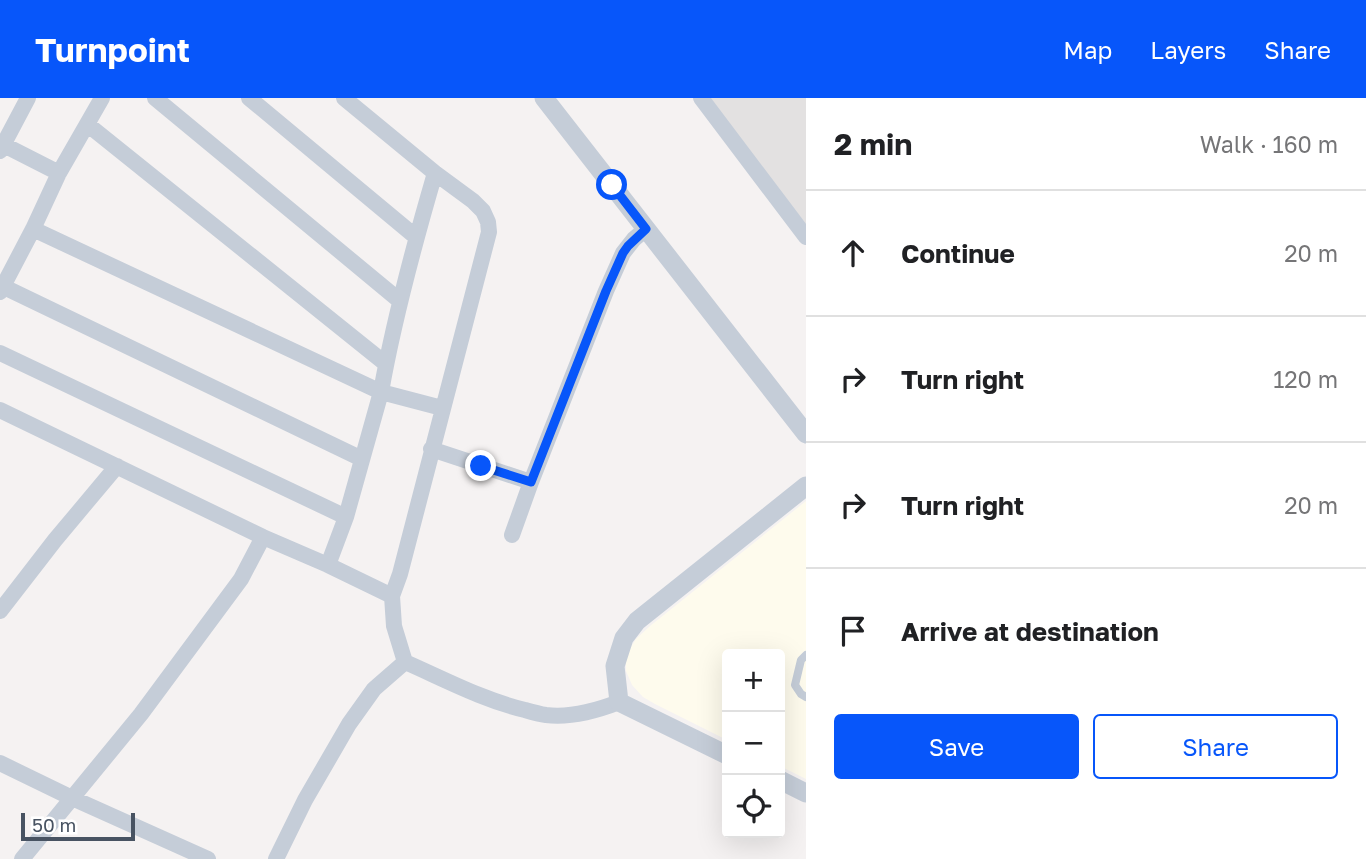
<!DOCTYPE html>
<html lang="en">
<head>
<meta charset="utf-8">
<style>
  :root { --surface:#fff; --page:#f6f6f6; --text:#202124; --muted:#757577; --line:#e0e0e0; --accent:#0756fa }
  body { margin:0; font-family:"Golos Text",sans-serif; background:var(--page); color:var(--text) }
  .controls { position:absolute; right:21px; bottom:21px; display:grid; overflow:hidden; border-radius:7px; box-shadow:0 7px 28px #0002 }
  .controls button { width:63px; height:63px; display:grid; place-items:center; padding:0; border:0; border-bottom:2px solid var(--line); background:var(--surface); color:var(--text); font:35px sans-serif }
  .scale { position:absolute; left:21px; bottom:18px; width:114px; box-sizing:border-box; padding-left:7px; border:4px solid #485362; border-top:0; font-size:19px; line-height:24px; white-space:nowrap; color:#485362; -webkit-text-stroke:5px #fff; paint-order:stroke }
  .stop { position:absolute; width:21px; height:21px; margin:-16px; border:5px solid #0756fa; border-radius:50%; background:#fff }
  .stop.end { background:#0756fa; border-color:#fff; box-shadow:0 2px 7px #0008 }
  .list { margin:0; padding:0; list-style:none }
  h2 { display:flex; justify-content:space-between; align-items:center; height:91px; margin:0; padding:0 28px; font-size:30px }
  h2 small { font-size:23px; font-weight:400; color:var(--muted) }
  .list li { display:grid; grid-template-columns:46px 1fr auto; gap:21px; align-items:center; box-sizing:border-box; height:126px; padding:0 28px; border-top:2px solid var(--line) }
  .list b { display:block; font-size:26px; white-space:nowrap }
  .list em { font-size:23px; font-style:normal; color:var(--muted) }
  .actions { display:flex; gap:14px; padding:21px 28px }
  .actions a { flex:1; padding:16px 0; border:2px solid var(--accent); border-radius:7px; text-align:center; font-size:24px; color:var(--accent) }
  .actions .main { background:var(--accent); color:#fff }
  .icon { flex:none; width:38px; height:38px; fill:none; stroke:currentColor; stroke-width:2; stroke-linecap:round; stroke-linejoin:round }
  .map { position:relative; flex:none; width:806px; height:761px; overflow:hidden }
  header { display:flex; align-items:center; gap:42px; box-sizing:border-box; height:98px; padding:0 35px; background:var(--accent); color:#fff }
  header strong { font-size:33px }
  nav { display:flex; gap:38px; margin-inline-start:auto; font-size:24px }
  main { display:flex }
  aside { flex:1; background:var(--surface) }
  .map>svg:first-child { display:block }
  .commercial { fill:#fefbed }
  .education { fill:#e3e1e1 }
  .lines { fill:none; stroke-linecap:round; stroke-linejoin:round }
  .service { stroke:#c5cdd8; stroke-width:8 }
  .minor { stroke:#c5cdd8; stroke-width:16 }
  .tertiary { stroke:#c5cdd8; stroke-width:19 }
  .route { stroke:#0756fa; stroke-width:9 }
</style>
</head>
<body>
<header>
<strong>Turnpoint</strong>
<nav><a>Map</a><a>Layers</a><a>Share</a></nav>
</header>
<main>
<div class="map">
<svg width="806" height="761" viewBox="0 0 806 761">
  <rect width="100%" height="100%" fill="#f5f2f2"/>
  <path class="commercial" d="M806 403V681L780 668V556H727V642L655 606 643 599 632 587 626 573V557L636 541 650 528Z"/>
  <path class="education" d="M705 0H806V126Z"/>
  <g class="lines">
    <path class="service" d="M806 557 801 562 795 587 801 596 806 599"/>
    <path class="minor" d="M155 0 400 203
      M249 0 416 139
      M701 0 806 139
      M87 26 386 266
      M4 47 59 75
      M0 53 28 0
      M435 75C414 147 394 220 381 294L442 310
      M33 131 381 294 346 419 328 467 392 498
      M4 189 362 361
      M0 194 33 131 59 75 102 0
      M0 255 346 419
      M0 312 263 439 328 467
      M431 351 531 384 606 193 623 155 634 141 646 131
      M512 437 531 384
      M0 513 55 442 117 368
      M405 564C444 581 483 602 525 612 532 614 539 616 546 617 571 620 596 613 619 604
      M0 665 72 700 208 761
      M22 761 141 616 241 481 263 439
      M276 761 305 702 349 626 374 591 405 564 394 528 392 498 400 476 489 134 488 124 483 113 473 103 435 75 344 0"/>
    <path class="tertiary" d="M544 0 806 336
      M727 657 619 604 615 568 624 540 637 523 806 388
      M780 682 806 695"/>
  </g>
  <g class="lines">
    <path class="route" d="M481 368 531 384 606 193 623 155 628 148 646 131 612 87"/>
  </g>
</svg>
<div class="controls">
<button>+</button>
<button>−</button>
<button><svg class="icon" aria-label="locate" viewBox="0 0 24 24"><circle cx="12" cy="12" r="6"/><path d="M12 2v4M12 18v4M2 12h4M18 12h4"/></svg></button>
</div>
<div class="scale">50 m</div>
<div class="stop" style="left:612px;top:87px"></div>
<div class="stop end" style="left:481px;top:368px"></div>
</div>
<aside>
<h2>2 min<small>Walk · 160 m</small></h2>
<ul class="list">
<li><svg class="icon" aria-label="ahead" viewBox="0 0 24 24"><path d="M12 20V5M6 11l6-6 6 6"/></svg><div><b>Continue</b></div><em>20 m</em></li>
<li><svg class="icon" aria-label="right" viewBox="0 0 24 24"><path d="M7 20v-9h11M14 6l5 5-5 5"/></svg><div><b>Turn right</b></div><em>120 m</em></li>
<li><svg class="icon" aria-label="right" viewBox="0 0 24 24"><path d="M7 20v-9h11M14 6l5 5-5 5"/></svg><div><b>Turn right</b></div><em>20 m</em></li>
<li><svg class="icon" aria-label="arrive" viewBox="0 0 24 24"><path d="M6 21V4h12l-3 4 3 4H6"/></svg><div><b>Arrive at destination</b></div></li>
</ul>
<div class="actions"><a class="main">Save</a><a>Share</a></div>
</aside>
</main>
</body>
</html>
